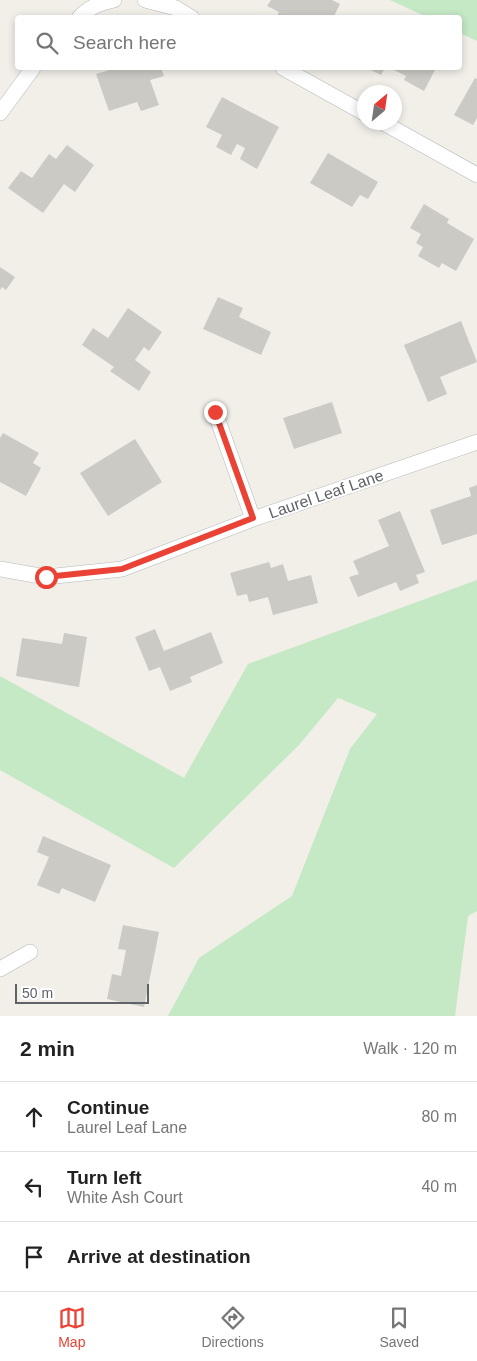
<!DOCTYPE html>
<html lang="en">
<head>
<meta charset="utf-8">
<style>
  :root { --surface:#fff; --page:#f2f2f2; --text:#222; --muted:#767676; --line:#e0e0e0; --accent:#ea4335 }
  body { margin:0; font-family:Arial,sans-serif; background:var(--page); color:var(--text) }
  .compass { position:absolute; left:357px; top:85px; width:45px; height:45px; border-radius:50%; background:var(--surface); box-shadow:0 2px 8px #0003; rotate:29deg }
  .scale { position:absolute; left:15px; bottom:12px; width:134px; box-sizing:border-box; padding-left:5px; border:2px solid #5f6368; border-top:0; font-size:14px; line-height:18px; white-space:nowrap; color:#5f6368; -webkit-text-stroke:4px #fff; paint-order:stroke }
  .stop { position:absolute; width:15px; height:15px; margin:-11px; border:4px solid #ea4335; border-radius:50%; background:#fff }
  .stop.end { background:#ea4335; border-color:#fff; box-shadow:0 1px 5px #0008 }
  .list { margin:0; padding:0; list-style:none }
  h2 { display:flex; justify-content:space-between; align-items:center; height:65px; margin:0; padding:0 20px; font-size:21px }
  h2 small { font-size:16px; font-weight:400; color:var(--muted) }
  .list li { display:grid; grid-template-columns:32px 1fr auto; gap:15px; align-items:center; box-sizing:border-box; height:70px; padding:0 20px; border-top:1px solid var(--line) }
  .list b { display:block; font-size:19px; white-space:nowrap }
  .list p { margin:0; font-size:16px; white-space:nowrap; color:var(--muted) }
  .list em { font-size:16px; font-style:normal; color:var(--muted) }
  .icon { flex:none; width:28px; height:28px; fill:none; stroke:currentColor; stroke-width:2; stroke-linecap:round; stroke-linejoin:round }
  .map { position:relative; flex:none; width:477px; height:1016px; overflow:hidden }
  .search { position:absolute; background:var(--surface); box-shadow:0 2px 8px #0003; left:15px; right:15px; top:15px; height:55px; display:flex; align-items:center; gap:12px; box-sizing:border-box; padding:0 18px; border-radius:5px; color:var(--muted); font-size:19px }
  .sheet { height:275px; background:var(--surface) }
  nav { display:flex; justify-content:space-around; align-items:center; box-sizing:border-box; height:70px; border-top:1px solid var(--line); background:var(--surface); font-size:14px; color:var(--muted) }
  nav a { display:grid; justify-items:center; gap:2px }
  nav .on { color:var(--accent) }
  .map>svg:first-child { display:block }
  .green { fill:#c5e8c5 }
  .building { fill:#cccac5 }
  .lines { fill:none; stroke-linecap:round; stroke-linejoin:round }
  .street-casing { stroke:#b5b8bc; stroke-width:16 }
  .street { stroke:#fff; stroke-width:15 }
  .route { stroke:#ea4335; stroke-width:6 }
  .labels { text-anchor:middle; dominant-baseline:central; stroke-width:4; stroke-linejoin:round; paint-order:stroke }
  .street-label { font-size:16px; fill:#5f6368; stroke:#fff }
</style>
</head>
<body>
<div class="map">
<svg width="477" height="1016" viewBox="0 0 477 1016">
  <rect width="100%" height="100%" fill="#f1efe8"/>
  <path class="green" d="M390 0H477V41L460 33V18L427 17Z
    M477 580V911L468 916 455 1016H168L199 958 292 896 350 749 377 714 338 698 299 745 174 868 0 770V676L184 778 248 664Z"/>
  <path class="building" d="M271 0H332L340 4 333 18H276L279 12 267 6Z
    M116 68H161L164 76 150 80 159 105 141 111 137 102 109 111 96 74Z
    M366 68H385L381 75Z
    M390 68H436L424 91 404 80 406 76Z
    M475 78 477 79V118L473 125 454 115Z
    M222 97 279 127 257 169 240 159 245 148 237 144 231 155 216 147 222 135 206 127Z
    M67 145 94 165 75 192 64 184 43 213 8 188 21 171 32 178 49 154 56 159Z
    M328 153 378 182 368 199 360 195 352 207 310 183Z
    M424 204 449 219 447 223 474 239 456 271 442 263 439 268 418 256 423 247 416 243 421 234 410 228Z
    M0 267 15 277 6 290 2 287 0 290Z
    M218 297 243 308 239 317 271 332 261 355 203 329Z
    M128 308 162 332 149 351 144 347 135 360 151 372 139 391 110 371 114 367 82 345 93 328 108 338Z
    M461 321 477 362 440 377 447 394 428 402 404 345Z
    M332 402 342 433 294 449 283 418Z
    M3 433 39 453 33 463 41 468 26 496 0 482V438Z
    M135 439 162 482 108 516 80 473Z
    M477 485V534L442 545 430 510 471 496 469 488Z
    M400 511 425 572 416 575 419 583 400 591 396 582 358 597 349 577 359 574 353 561 389 546 378 520Z
    M269 562 271 568 283 564 288 581 311 575 318 603 273 615 268 597 249 602 247 594 237 596 230 573Z
    M155 629 164 651 211 632 223 663 190 677 192 682 170 691 160 667 149 671 135 637Z
    M64 633 87 637 79 687 16 676 22 638 62 644Z
    M43 836 111 865 95 902 62 888 59 894 37 885 49 857 37 852Z
    M123 925 159 932 144 1007 107 999 112 974 121 976 126 950 118 949Z"/>
  <g class="lines">
    <g class="street-casing">
      <path id="street" d="M145 0 176 8 192 18
        M79 18C89 7 100 3 114 0
        M283 68 364 113
        M0 113 33 68
        M382 122 477 175
        M215 412 253 519
        M0 569 46 577 122 569 253 519 477 442
        M0 969 30 952"/>
    </g>
    <use href="#street" class="street"/>
  </g>
  <g class="lines">
    <path class="route" d="M46 577 122 569 253 518 215 412"/>
  </g>
  <g class="labels">
    <g class="street-label">
      <text transform="translate(326 494) rotate(-19)">Laurel Leaf Lane</text>
    </g>
  </g>
</svg>
<svg class="compass" viewBox="-18 -18 36 36"><path d="M0-13l5 13h-10z" fill="#e53935"/><path d="M0 13l5-13h-10z" fill="#767676"/></svg>
<div class="scale">50 m</div>
<div class="stop" style="left:46px;top:577px"></div>
<div class="stop end" style="left:215px;top:412px"></div>
<div class="search"><svg class="icon" aria-label="search" viewBox="0 0 24 24"><circle cx="10" cy="10" r="6"/><path d="M15 15l6 6"/></svg>Search here</div>
</div>
<section class="sheet">
<h2>2 min<small>Walk · 120 m</small></h2>
<ul class="list">
<li><svg class="icon" aria-label="ahead" viewBox="0 0 24 24"><path d="M12 20V5M6 11l6-6 6 6"/></svg><div><b>Continue</b><p>Laurel Leaf Lane</p></div><em>80 m</em></li>
<li><svg class="icon" aria-label="left" viewBox="0 0 24 24"><path d="M17 20v-9H6M10 6l-5 5 5 5"/></svg><div><b>Turn left</b><p>White Ash Court</p></div><em>40 m</em></li>
<li><svg class="icon" aria-label="arrive" viewBox="0 0 24 24"><path d="M6 21V4h12l-3 4 3 4H6"/></svg><div><b>Arrive at destination</b></div></li>
</ul>
</section>
<nav>
<a class="on"><svg class="icon" aria-label="map" viewBox="0 0 24 24"><path d="M3 6l6-2 6 2 6-2v14l-6 2-6-2-6 2zM9 4v14M15 6v14"/></svg>Map</a>
<a><svg class="icon" aria-label="directions" viewBox="0 0 24 24"><path d="M12 3l9 9-9 9-9-9zM9 14v-3h6M13 9l2 2-2 2"/></svg>Directions</a>
<a><svg class="icon" aria-label="saved" viewBox="0 0 24 24"><path d="M7 4h10v16l-5-4-5 4z"/></svg>Saved</a>
</nav>
</body>
</html>
